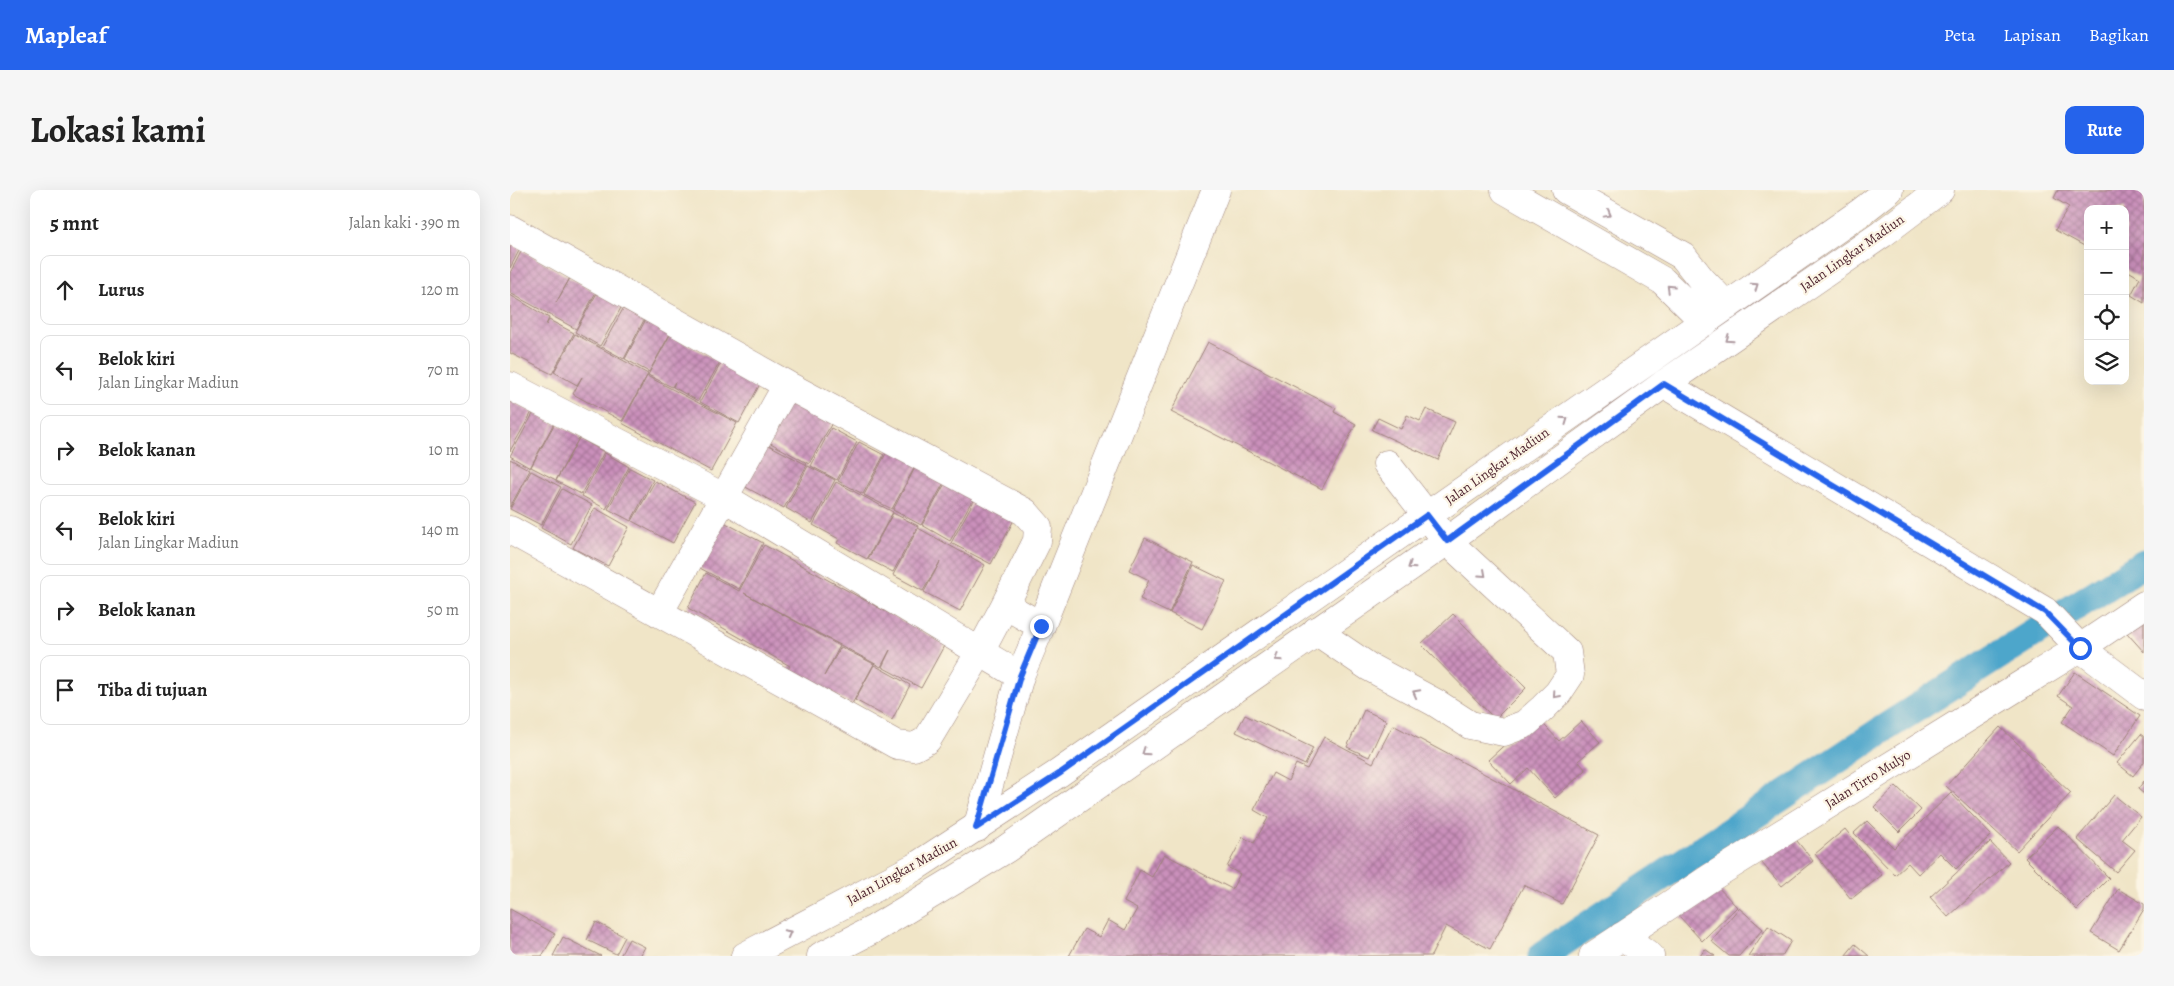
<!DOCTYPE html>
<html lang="id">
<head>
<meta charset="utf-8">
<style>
  :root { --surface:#fff; --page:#f6f6f6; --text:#222; --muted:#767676; --line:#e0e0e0; --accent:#2563eb }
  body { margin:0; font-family:Alegreya,serif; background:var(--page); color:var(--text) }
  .controls { position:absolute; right:15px; top:15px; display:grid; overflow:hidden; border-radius:10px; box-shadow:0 5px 20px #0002 }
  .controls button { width:45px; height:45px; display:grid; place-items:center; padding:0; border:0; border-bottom:1px solid var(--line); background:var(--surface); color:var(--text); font:25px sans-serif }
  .stop { position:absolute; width:15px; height:15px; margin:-11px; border:4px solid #2563eb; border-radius:50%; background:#fff }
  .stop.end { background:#2563eb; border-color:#fff; box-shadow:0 1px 5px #0008 }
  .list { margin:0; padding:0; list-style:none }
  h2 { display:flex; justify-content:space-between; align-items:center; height:65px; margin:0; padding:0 20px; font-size:21px }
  h2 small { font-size:16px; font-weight:400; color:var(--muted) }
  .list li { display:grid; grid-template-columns:32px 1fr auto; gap:15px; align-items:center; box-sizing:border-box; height:70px; margin:0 10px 10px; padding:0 10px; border:1px solid var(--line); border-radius:10px }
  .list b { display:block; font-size:19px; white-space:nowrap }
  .list p { margin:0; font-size:16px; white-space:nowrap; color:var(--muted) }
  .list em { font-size:16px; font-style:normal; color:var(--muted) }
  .icon { flex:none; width:28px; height:28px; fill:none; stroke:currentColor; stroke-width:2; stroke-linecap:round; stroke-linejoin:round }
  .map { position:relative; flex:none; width:1634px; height:766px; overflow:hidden; border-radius:10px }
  header { display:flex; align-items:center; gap:30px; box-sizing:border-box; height:70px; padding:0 25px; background:var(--accent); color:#fff }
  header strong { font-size:24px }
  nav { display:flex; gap:28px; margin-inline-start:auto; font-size:18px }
  .intro { display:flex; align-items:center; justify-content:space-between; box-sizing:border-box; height:120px; padding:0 30px }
  h1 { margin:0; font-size:35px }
  .button { padding:12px 22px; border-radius:10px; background:var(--accent); color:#fff; font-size:18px; font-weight:700 }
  main { display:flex; gap:30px; padding:0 30px }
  aside { flex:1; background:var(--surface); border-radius:10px; box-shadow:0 5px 20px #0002 }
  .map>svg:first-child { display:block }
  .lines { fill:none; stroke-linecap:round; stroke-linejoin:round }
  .canal { stroke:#4ea6cb; stroke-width:29 }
  .building { fill:url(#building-cross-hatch) }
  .minor-casing { stroke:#9d8279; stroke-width:29 }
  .major-casing { stroke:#9d8279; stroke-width:29 }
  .minor { stroke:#fff; stroke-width:28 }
  .major { stroke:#fff; stroke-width:28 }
  .oneway { stroke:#ae9aa0 }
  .route { stroke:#2563eb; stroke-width:6 }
  .labels { text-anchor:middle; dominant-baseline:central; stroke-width:4.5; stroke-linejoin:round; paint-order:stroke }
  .street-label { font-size:14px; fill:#4a1f2b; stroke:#fcf5e5 }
</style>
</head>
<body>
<header>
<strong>Mapleaf</strong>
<nav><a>Peta</a><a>Lapisan</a><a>Bagikan</a></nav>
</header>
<div class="intro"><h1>Lokasi kami</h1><a class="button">Rute</a></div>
<main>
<aside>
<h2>5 mnt<small>Jalan kaki · 390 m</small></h2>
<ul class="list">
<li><svg class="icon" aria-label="ahead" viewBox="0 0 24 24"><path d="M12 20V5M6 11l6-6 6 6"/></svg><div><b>Lurus</b></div><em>120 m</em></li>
<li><svg class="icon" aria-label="left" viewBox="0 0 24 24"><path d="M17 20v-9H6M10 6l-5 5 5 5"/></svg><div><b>Belok kiri</b><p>Jalan Lingkar Madiun</p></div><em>70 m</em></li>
<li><svg class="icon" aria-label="right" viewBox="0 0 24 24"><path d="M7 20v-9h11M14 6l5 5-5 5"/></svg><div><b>Belok kanan</b></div><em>10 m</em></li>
<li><svg class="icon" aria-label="left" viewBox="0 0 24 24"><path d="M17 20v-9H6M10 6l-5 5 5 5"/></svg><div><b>Belok kiri</b><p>Jalan Lingkar Madiun</p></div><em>140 m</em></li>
<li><svg class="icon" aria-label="right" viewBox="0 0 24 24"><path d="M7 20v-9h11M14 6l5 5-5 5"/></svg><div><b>Belok kanan</b></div><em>50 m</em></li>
<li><svg class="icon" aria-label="arrive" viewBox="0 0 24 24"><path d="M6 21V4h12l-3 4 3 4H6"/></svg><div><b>Tiba di tujuan</b></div></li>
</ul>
</aside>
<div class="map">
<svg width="1634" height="766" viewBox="0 0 1634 766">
  <defs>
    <pattern id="building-cross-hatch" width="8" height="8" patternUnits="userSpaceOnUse" patternTransform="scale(1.25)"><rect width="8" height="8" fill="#ca90bb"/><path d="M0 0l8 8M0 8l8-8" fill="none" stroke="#a67598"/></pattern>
  </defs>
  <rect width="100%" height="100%" fill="#fcf5e5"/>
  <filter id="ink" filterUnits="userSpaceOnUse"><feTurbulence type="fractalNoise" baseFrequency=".02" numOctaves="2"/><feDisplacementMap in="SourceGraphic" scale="10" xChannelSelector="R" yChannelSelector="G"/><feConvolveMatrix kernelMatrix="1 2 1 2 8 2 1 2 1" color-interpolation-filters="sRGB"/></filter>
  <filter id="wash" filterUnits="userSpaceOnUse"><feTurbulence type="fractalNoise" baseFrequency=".0096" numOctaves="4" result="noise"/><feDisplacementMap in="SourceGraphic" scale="20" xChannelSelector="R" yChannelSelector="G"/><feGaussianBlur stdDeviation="1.12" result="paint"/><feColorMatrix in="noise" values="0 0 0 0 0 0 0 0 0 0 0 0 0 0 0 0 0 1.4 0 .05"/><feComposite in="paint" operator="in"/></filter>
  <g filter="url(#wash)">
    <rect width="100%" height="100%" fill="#f0e5c7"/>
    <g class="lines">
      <path class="canal" d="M1032 766 1378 536 1634 373"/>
    </g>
    <g id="blocks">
      <path class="building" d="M1548 0H1634V113L1621 105 1630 88 1615 79V19H1578V58L1545 40 1559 17 1544 8Z
        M0 53 10 59 0 78Z
        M12 60 60 88 46 113 60 88 86 102 66 139 0 103V83Z
        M87 103 112 116 90 156 65 142Z
        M0 105 39 128 36 135 39 130 64 143 42 184 0 163Z
        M113 119 134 130 114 169 92 157Z
        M135 131 160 144 139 182 115 169Z
        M65 144 138 184 112 231 63 204 72 187 67 195 44 182Z
        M160 145 210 172 188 211 163 197 165 192 162 197 138 185Z
        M698 152 826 218 824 222 846 234 812 299 661 222Z
        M211 173 250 194 229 233 190 212Z
        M137 186 227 233 201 281 112 233Z
        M279 207 323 231 299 274 255 250Z
        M0 210 22 222 0 261Z
        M916 219 945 232 928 270 862 240 868 228 891 239 897 225 910 231Z
        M24 222 44 233 20 278 0 266Z
        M45 233 70 246 46 290 21 277Z
        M321 238 347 252 327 290 301 276Z
        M69 248 94 262 71 304 46 291Z
        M253 252 297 275 274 318 230 294Z
        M349 252 374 265 353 304 328 291Z
        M380 256 408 271 382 319 354 305Z
        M95 263 119 277 96 319 72 306Z
        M0 269 20 280 0 317Z
        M408 272 437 287 411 335 383 320Z
        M298 276 325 290 302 333 276 318Z
        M120 278 143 290 121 331 98 319Z
        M21 281 51 297 31 335 0 319Z
        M438 288 466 303 440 351 412 335Z
        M145 291 185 312 163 353 122 331Z
        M326 292 383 322 357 369 327 353 329 349 303 335Z
        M52 299 82 315 61 354 31 338Z
        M467 305 506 326 481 374 441 353Z
        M85 318 119 337 98 376 63 358Z
        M383 323 408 336 383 382 358 369Z
        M212 331 253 353 229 399 188 377Z
        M408 338 475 375 450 421 414 402 430 372 413 401 383 385Z
        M635 348 683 372 659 423 630 409 639 390 619 380Z
        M254 355 435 454 411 498 372 477 380 460 371 477 234 403 330 456 314 486 331 457 364 474 342 514 278 479 280 476 178 418 196 383 229 401Z
        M683 375 716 391 692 439 660 423Z
        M943 424 1016 498 985 529 911 454Z
        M1634 429V462L1617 443Z
        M364 475 400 495 382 530 345 510Z
        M1565 482 1630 526 1603 566 1552 532 1563 516 1548 506Z
        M854 520 876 530 859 567 837 557Z
        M735 525 803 558 795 575 726 542Z
        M1026 526 1049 551 1071 531 1090 552 1068 571 1076 580 1045 608 1018 578 1001 594 978 570Z
        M883 535 1089 645 1052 714 1014 695 980 759 936 736 921 766H559L574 739 589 747 598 730 615 740 627 719 614 712 630 680 642 687 654 664 722 699 730 684 717 677 733 647 744 653 758 628 744 620 763 583 778 591 786 574 797 579 814 547 863 573Z
        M1490 537 1561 603 1507 661 1436 596Z
        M1631 544 1634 546V572L1623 586 1607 573Z
        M1634 591V604L1628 599Z
        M1386 596 1411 620 1389 642 1364 617Z
        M1441 603 1481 645 1446 679 1430 663 1408 684 1398 673 1385 685 1344 643 1357 631 1384 658Z
        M1604 605 1631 627 1612 650 1625 660 1606 682 1567 649Z
        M1548 636 1599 688 1567 720 1515 668Z
        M1335 639 1372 685 1341 709 1305 664Z
        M1283 646 1303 671 1272 696 1251 672Z
        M1480 652 1499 672 1438 727 1420 707Z
        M1204 693 1227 717 1192 751 1169 726Z
        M1608 699 1634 714V719L1609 760 1581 743Z
        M1229 718 1253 739 1229 766H1219L1201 751Z
        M0 719 45 744 32 766H0Z
        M86 732 115 747 106 764 77 750Z
        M1258 736 1281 751 1272 766H1238Z
        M53 747 91 766H43Z
        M119 749 135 757 130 766H110Z
        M1345 754 1359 766H1335Z
        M1195 759 1205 766H1190Z"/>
    </g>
  </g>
  <g filter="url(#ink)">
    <use href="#blocks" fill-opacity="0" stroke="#9d8279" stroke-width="1"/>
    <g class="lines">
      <g class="minor-casing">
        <path id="minor" d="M995 0 1153 91 1195 132
          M1056 0 1173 66 1191 89 1217 116
          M0 39 277 195 515 322 528 337 527 351 495 415 531 436 510 486 215 308 0 196
          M1154 194 1535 421 1570 458 1634 506
          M0 340 387 555 404 557 417 550 470 462 495 415
          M149 423 277 195
          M531 436 706 0
          M806 441 859 477 926 513 960 535 994 542 1015 534 1033 518 1048 503 1060 485 1057 462 937 351 877 274
          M467 638 510 486
          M1112 746 1140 766
          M1083 766 1200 688 1570 458 1634 415"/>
      </g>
      <g class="major-casing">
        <path id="major" d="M235 766 405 677 549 583 1351 22 1379 0
          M311 766 364 739 496 659 937 351 1154 194 1372 44 1430 0"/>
      </g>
      <use href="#minor" class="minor"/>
      <use href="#major" class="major"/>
    </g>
    <defs><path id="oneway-chevron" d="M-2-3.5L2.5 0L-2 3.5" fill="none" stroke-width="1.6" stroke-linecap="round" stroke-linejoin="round" transform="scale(1.25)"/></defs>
    <g class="oneway">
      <use href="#oneway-chevron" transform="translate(1098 24) rotate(29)"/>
      <use href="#oneway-chevron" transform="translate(1245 96) rotate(-35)"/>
      <use href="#oneway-chevron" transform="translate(1160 98) rotate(-136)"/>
      <use href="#oneway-chevron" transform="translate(1219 149) rotate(145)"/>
      <use href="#oneway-chevron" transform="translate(1055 230) rotate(-35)"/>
      <use href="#oneway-chevron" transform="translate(901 376) rotate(146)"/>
      <use href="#oneway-chevron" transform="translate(973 384) rotate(42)"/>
      <use href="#oneway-chevron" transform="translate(768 468) rotate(145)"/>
      <use href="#oneway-chevron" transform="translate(906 503) rotate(-152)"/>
      <use href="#oneway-chevron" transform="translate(1046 505) rotate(131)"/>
      <use href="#oneway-chevron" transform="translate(635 562) rotate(145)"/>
      <use href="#oneway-chevron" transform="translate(278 743) rotate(-28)"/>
    </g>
  </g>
  <g class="lines" filter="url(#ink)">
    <path class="route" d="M531 436 510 486 466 638 549 584 917 325 937 351 1154 194 1535 422 1570 458"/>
  </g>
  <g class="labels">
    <g class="street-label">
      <text transform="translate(1342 63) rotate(-35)">Jalan Lingkar Madiun</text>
      <text transform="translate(987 276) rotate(-35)">Jalan Lingkar Madiun</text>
      <text transform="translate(1358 589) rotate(-32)">Jalan Tirto Mulyo</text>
      <text transform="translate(392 681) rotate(-29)">Jalan Lingkar Madiun</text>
    </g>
  </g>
</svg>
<div class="controls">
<button>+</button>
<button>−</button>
<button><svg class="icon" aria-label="locate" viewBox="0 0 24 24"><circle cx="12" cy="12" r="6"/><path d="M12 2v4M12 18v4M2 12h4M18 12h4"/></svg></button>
<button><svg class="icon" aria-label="layers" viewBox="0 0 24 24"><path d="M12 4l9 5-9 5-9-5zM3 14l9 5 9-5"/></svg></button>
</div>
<div class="stop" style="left:1570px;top:458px"></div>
<div class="stop end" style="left:531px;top:436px"></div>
</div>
</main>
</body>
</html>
